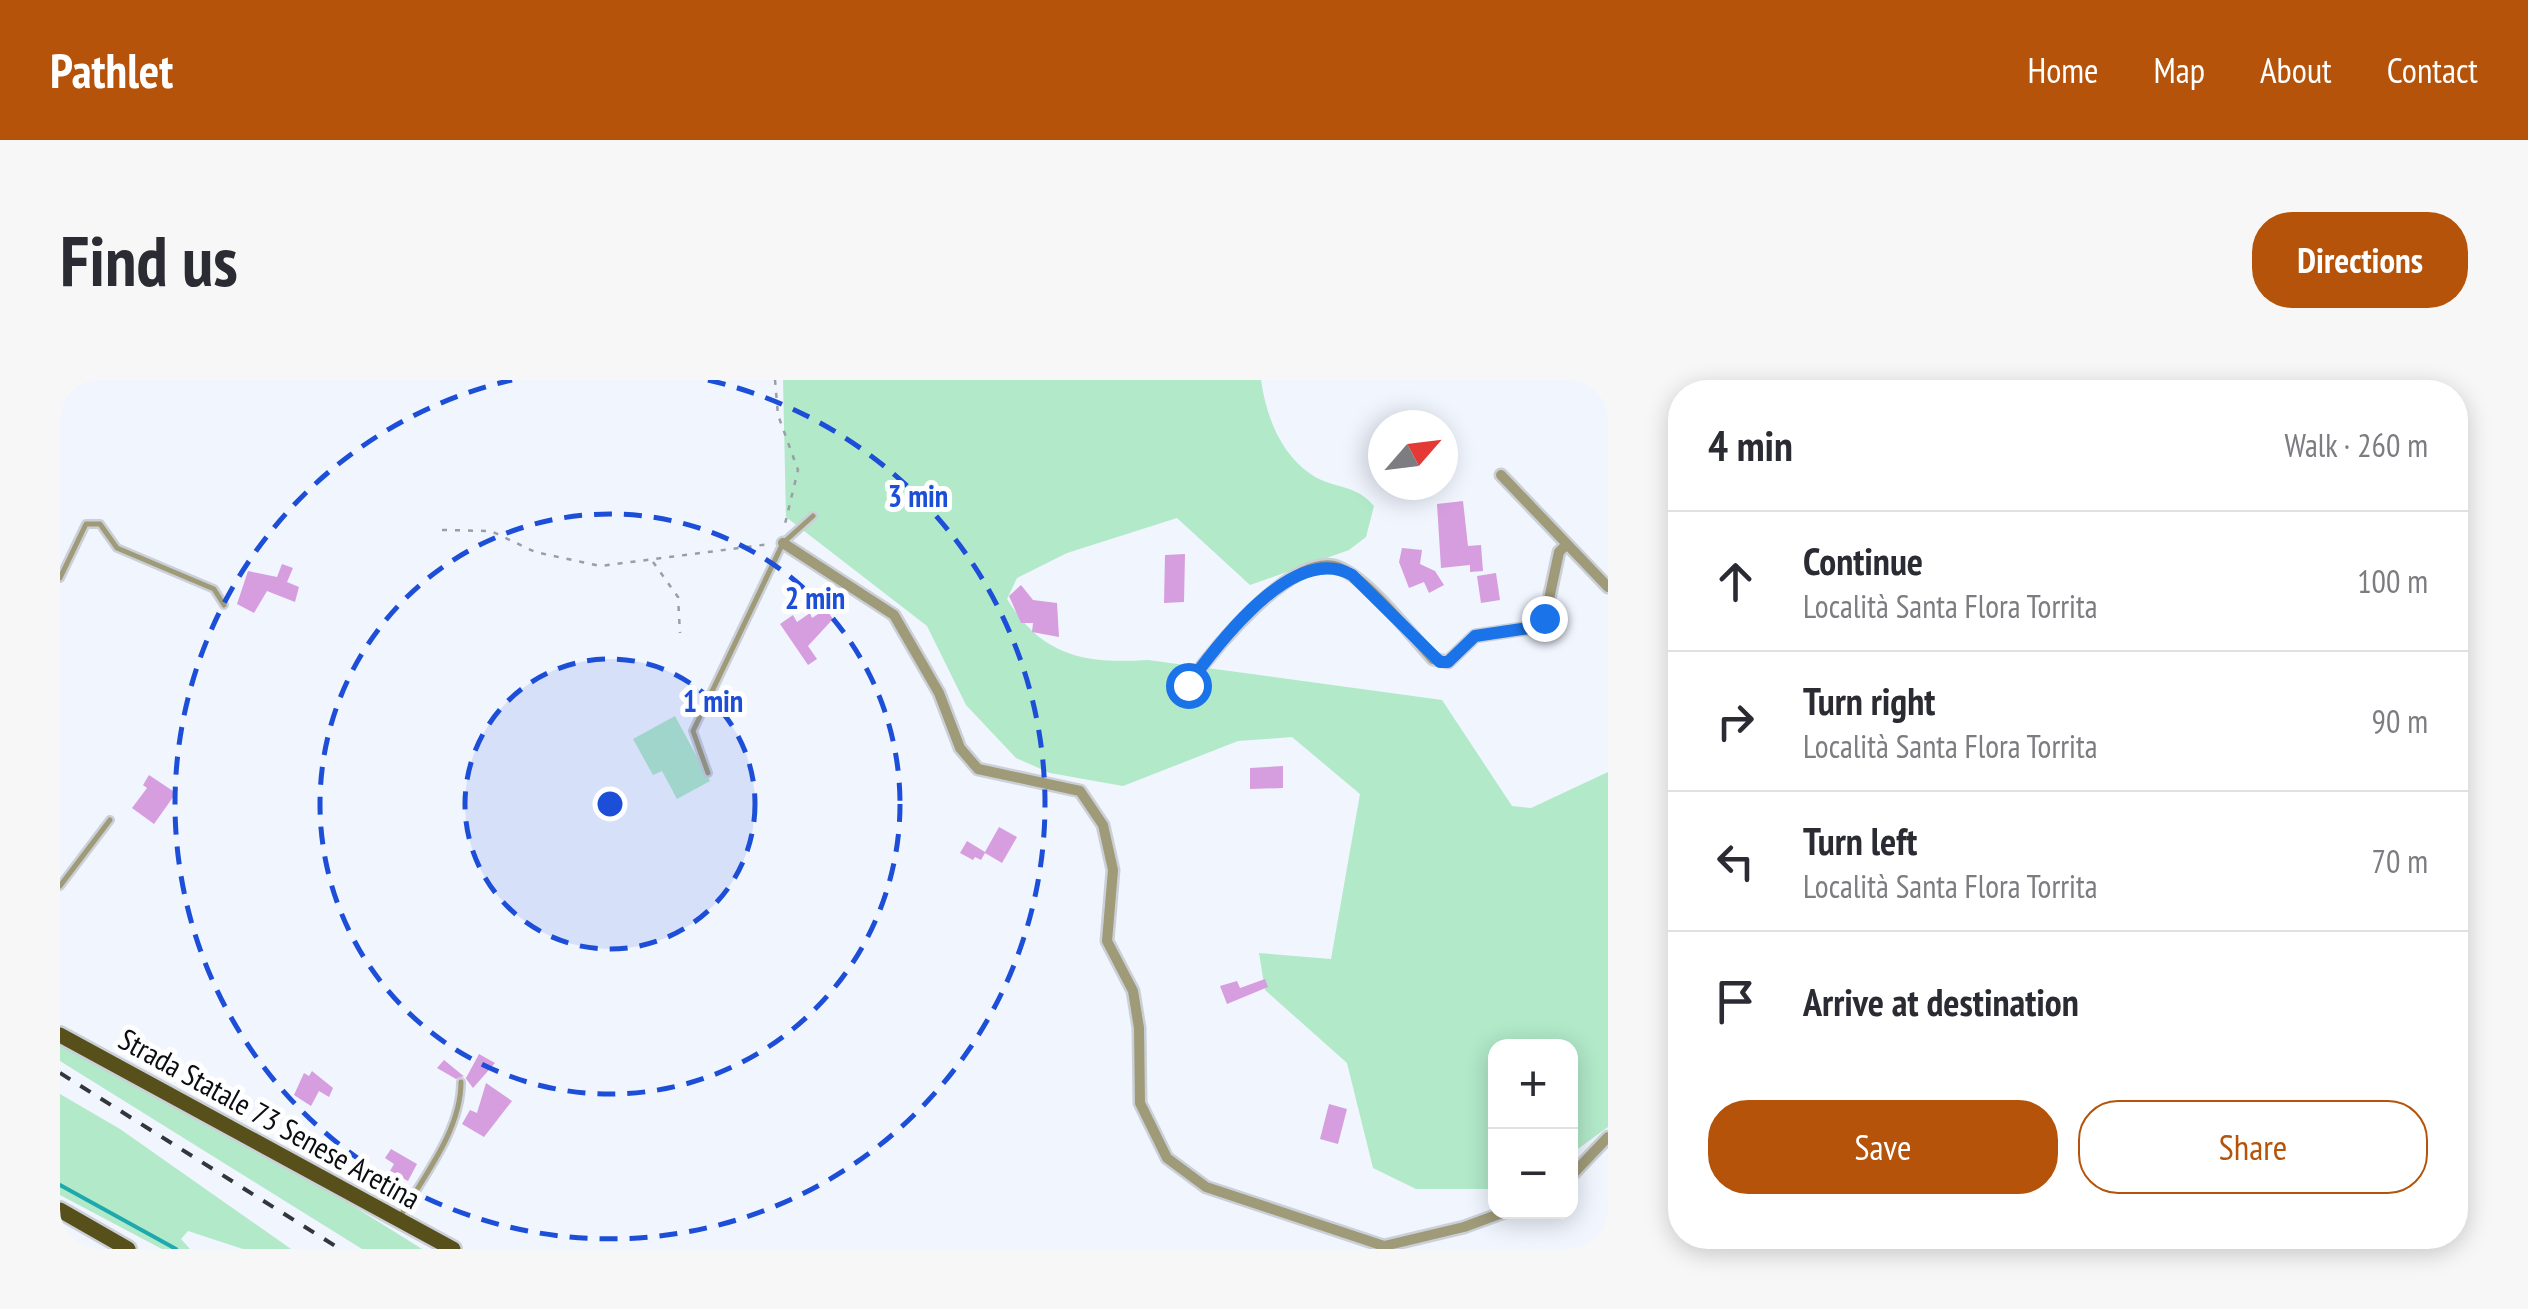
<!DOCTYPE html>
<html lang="en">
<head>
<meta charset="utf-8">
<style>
  :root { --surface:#fff; --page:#f7f7f7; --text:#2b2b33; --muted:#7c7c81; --line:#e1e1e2; --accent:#b45309 }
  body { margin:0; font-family:"PT Sans Narrow",sans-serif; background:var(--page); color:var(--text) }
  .controls { position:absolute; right:30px; bottom:30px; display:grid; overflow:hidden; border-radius:20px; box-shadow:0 5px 25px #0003 }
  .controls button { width:90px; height:90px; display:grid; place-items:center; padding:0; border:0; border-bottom:2px solid var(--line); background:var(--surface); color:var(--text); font:50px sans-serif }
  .compass { position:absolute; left:1308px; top:30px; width:90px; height:90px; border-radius:50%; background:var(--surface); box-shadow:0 5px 25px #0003; rotate:62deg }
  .stop { position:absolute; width:30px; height:30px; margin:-22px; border:8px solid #1a73e8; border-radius:50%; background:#fff }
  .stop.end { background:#1a73e8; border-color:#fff; box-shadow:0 2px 10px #0008 }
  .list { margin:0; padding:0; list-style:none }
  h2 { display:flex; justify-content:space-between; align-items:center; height:130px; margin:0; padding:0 40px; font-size:42px }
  h2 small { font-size:32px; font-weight:400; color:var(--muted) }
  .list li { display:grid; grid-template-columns:65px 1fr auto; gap:30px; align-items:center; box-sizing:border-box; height:140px; padding:0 40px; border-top:2px solid var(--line) }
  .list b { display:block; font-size:38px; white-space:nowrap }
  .list p { margin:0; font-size:32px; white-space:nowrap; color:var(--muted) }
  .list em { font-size:32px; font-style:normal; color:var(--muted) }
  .actions { display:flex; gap:20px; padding:30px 40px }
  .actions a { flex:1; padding:22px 0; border:2px solid var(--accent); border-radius:40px; text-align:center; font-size:35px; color:var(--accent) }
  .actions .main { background:var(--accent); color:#fff }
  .icon { flex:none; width:55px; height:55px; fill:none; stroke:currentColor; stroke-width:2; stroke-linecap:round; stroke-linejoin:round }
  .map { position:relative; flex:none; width:1548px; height:869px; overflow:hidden; border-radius:40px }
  header { display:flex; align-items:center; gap:60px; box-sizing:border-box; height:140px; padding:0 50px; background:var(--accent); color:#fff }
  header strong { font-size:48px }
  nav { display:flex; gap:55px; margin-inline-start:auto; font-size:35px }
  .intro { display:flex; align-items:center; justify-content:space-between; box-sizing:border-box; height:240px; padding:0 60px }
  h1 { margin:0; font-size:70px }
  .button { padding:25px 45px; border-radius:40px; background:var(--accent); color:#fff; font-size:35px; font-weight:700 }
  main { display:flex; gap:60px; padding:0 60px }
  aside { flex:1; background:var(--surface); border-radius:40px; box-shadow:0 5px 25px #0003 }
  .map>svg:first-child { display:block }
  .green { fill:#b1e9c9 }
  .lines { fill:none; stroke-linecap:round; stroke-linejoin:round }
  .stream { stroke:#1ea9ae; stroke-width:4 }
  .building { fill:#d69edf }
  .lane-casing { stroke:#cbd0d8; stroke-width:10 }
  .street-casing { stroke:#cbd0d8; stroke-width:15 }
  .primary-casing { stroke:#cbd0d8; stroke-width:20 }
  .path { stroke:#9a9ea5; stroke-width:2.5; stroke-dasharray:5 8; stroke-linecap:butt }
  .lane { stroke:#9f9a78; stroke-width:5 }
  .street { stroke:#9f9a78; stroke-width:10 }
  .primary { stroke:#57501a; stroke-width:15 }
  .rail { stroke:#33363b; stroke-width:4; stroke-dasharray:12 12; stroke-linecap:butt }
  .route { stroke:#1a73e8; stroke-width:12 }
  .ring { fill:none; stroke:#1d4ed8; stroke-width:5; stroke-dasharray:18 12 }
  .labels { text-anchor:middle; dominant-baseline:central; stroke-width:10; stroke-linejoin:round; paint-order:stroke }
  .street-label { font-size:30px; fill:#0b0d11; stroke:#fff }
  .centre { fill:#1d4ed8; stroke:#fff; stroke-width:5 }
  .ring-label { font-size:30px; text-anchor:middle; font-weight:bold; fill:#1d4ed8; stroke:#fff; stroke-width:10; stroke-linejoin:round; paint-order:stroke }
</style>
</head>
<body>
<header>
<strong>Pathlet</strong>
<nav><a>Home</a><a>Map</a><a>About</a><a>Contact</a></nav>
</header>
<div class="intro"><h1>Find us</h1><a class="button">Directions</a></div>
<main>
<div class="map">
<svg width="1548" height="869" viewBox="0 0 1548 869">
  <rect width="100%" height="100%" fill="#f0f5fe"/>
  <path class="green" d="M723 0H1201C1206 35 1220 74 1252 95 1274 109 1296 104 1314 126L1306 157 1289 170 1190 205 1117 138 1007 173 957 198 947 219C982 276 1024 284 1088 280L1382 320 1452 426 1471 428 1548 392V747L1511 774 1510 666H1436L1435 809H1356L1313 788 1287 683 1205 610 1199 573 1271 579 1300 414 1232 357 1178 361 1063 406 990 393 956 378 906 325 867 246 726 137Z
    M615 336 650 401 617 419 602 391 593 395 573 359Z
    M0 663 258 804 362 869H302L0 681Z
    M0 714 60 749 231 869H183L128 851 121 859 130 869H102L0 815Z"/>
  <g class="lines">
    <path class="stream" d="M0 805 116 869"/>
  </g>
  <path class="building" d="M1403 121 1408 166 1421 165 1423 191 1410 192V185L1381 188 1377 124Z
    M1342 168 1362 170 1360 184 1375 191 1384 205 1369 213 1364 202 1349 208 1339 182Z
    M1125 174 1124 222 1104 223 1105 175Z
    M222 184 233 188 227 202 239 207 235 222 207 211 194 233 177 224 188 191 217 197Z
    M1436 193 1440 220 1421 223 1417 196Z
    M961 205 973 220 997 223 999 257 972 252 973 243H961L949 216Z
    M766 229 773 239 748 266 757 279 748 285 720 244 733 235 737 242 750 233 752 238Z
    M1223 386V408L1190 409V388Z
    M89 395 116 413 94 444 72 428 87 408 83 405Z
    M939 447 957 457 942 483 925 473 921 480 915 477 913 480 900 473 907 461 925 472Z
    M1205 599 1208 607 1167 624 1160 606 1177 601 1180 608Z
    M419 674 435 683 413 708 404 696 396 699 377 688 384 680 406 698Z
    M252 691 273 708 269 717 259 711 251 726 234 715 244 693 249 696Z
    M426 703 452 721 424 757 402 744 410 730 417 733Z
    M1269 724 1287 729 1278 764 1260 759Z
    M331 769 357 784 348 801 330 791 334 784 325 778Z"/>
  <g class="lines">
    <g class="lane-casing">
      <path id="lane" d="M0 198 26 144H40L57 168 154 209 164 225
        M648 393 633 351 723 163 753 136
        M0 506 50 440
        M340 837C364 796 401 750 401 702"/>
    </g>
    <g class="street-casing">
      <path id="street" d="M1441 95 1548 207
        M723 163 834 235 879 313 900 368 918 389 1020 411 1043 445 1053 490 1047 561 1073 611 1079 648 1080 723 1107 778 1146 807 1324 866 1404 847 1445 832
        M1128 305C1151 273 1235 167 1280 188 1311 202 1349 253 1373 279L1388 282 1415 256 1475 247 1485 238 1499 172 1507 164
        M1510 797 1548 757"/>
    </g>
    <g class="primary-casing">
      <path id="primary" d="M0 655 393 869
        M0 830 68 869"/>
    </g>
    <path class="path" d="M715 0 718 35 738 90 724 148
      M382 150 431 151 475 172 540 186 710 164
      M593 182 618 217 620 253"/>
    <use href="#lane" class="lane"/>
    <use href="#street" class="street"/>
    <use href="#primary" class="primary"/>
    <path class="rail" d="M0 693 280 869"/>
  </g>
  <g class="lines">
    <path class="route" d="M1128 305C1159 262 1234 162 1292 195L1380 282H1388L1415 256 1475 247 1484 238"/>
  </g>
  <circle cx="550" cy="424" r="145" fill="#1d4ed8" fill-opacity=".12"/>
  <g class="ring">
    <circle cx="550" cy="424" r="145"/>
    <circle cx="550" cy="424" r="290"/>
    <path d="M648 0A435 435 0 1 1 452 0"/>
  </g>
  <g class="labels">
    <g class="street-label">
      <text transform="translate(210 738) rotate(29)">Strada Statale 73 Senese Aretina</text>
    </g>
  </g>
  <circle cx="550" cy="424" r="15" class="centre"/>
  <g class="ring-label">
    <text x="858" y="127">3 min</text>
    <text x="755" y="229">2 min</text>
    <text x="653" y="332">1 min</text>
  </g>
</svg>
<div class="controls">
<button>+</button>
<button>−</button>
</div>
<svg class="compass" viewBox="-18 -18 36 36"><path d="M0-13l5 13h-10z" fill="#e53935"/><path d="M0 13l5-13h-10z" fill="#7c7c81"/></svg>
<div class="stop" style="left:1128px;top:305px"></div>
<div class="stop end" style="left:1484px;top:238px"></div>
</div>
<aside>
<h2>4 min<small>Walk · 260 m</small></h2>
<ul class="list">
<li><svg class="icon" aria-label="ahead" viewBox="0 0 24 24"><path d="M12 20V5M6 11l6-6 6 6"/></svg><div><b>Continue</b><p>Località Santa Flora Torrita</p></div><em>100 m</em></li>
<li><svg class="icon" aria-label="right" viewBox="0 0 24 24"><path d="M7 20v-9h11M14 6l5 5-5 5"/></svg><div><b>Turn right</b><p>Località Santa Flora Torrita</p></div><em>90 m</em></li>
<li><svg class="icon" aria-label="left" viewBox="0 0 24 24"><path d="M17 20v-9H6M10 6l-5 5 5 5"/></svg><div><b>Turn left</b><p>Località Santa Flora Torrita</p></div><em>70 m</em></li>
<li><svg class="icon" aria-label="arrive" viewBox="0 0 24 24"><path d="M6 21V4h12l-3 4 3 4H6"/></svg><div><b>Arrive at destination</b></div></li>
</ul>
<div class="actions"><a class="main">Save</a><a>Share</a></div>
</aside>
</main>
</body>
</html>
